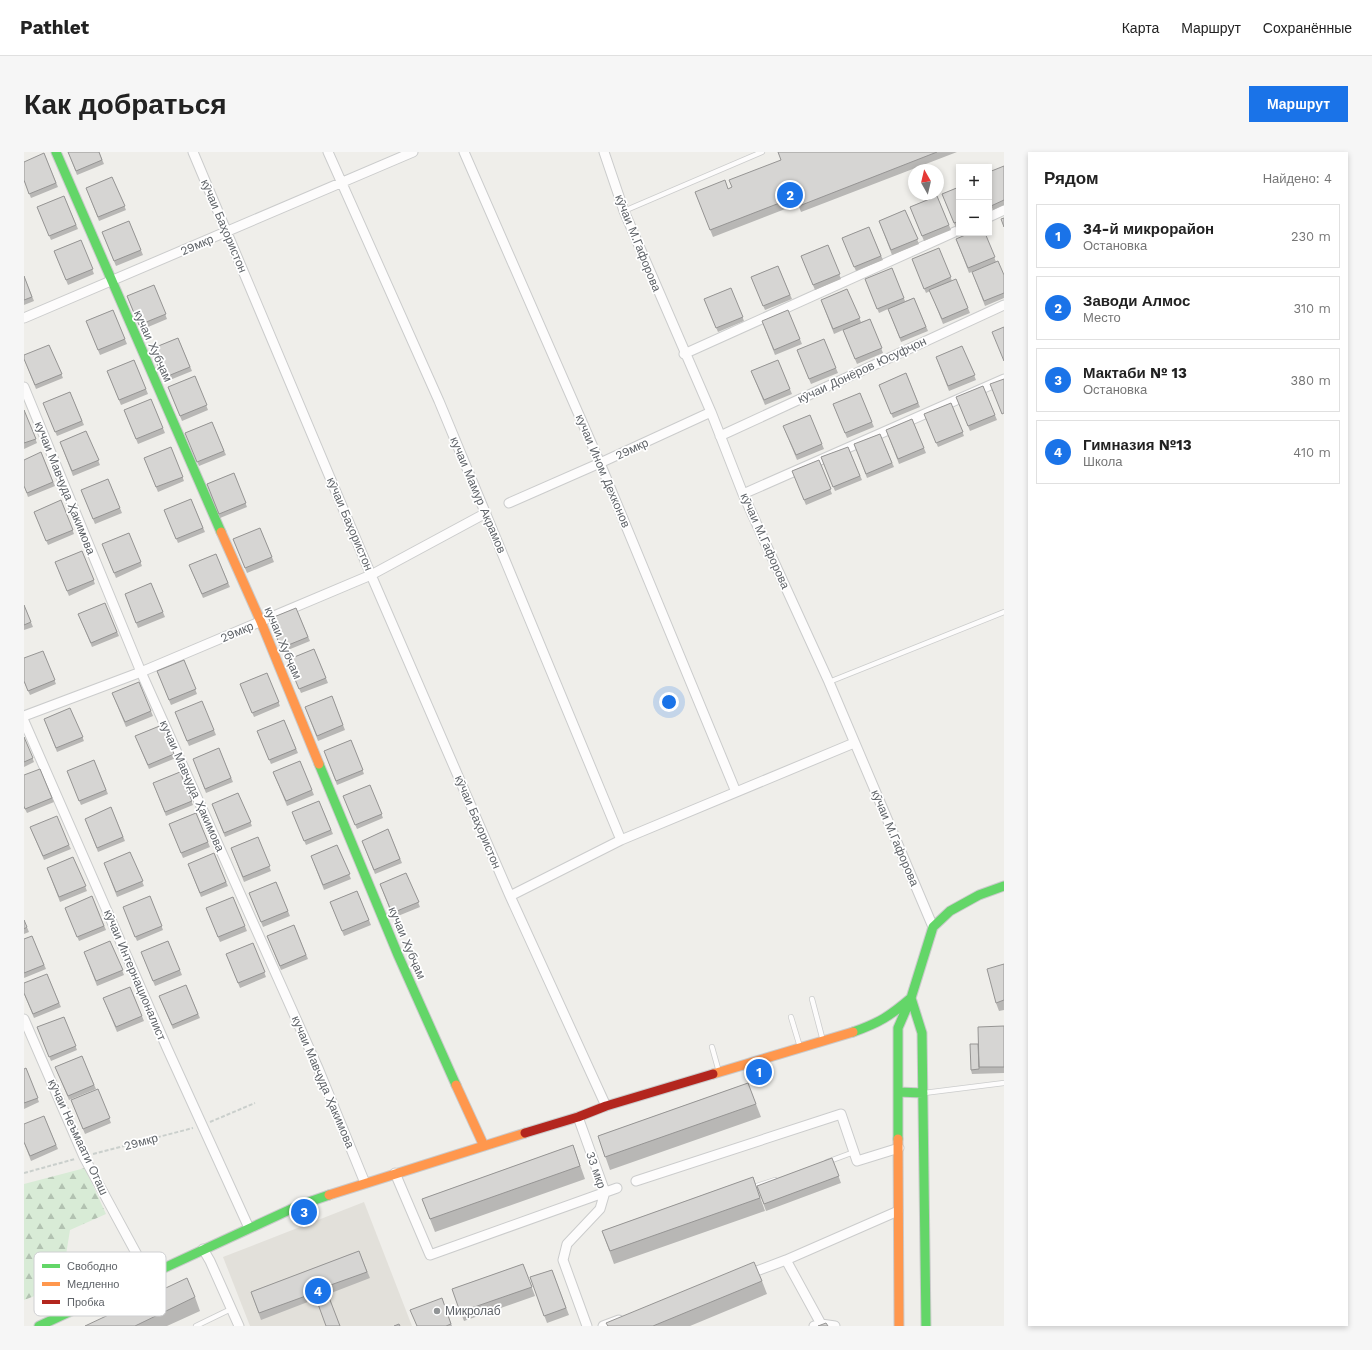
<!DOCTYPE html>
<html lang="ru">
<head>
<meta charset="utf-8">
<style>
  :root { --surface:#fff; --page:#f6f6f6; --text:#222; --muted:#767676; --line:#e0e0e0; --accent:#1a73e8 }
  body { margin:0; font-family:"Work Sans",sans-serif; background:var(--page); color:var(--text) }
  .controls { position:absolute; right:12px; top:12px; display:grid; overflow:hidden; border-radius:0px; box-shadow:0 2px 6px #0003 }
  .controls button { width:36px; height:36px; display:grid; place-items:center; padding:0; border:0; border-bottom:1px solid var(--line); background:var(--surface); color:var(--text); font:20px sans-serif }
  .compass { position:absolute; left:884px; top:12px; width:36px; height:36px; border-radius:50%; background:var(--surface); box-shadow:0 2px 6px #0003; rotate:352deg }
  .you { position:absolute; left:645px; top:550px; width:14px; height:14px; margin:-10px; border:3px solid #fff; border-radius:50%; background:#1a73e8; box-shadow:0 0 0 6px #1a73e833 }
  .badge { display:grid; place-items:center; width:26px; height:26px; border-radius:50%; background:var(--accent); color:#fff; font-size:13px; font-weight:700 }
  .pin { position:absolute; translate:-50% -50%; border:2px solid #fff; box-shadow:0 1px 4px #0006 }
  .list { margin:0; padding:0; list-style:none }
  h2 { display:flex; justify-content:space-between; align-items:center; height:52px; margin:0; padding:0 16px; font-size:17px }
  h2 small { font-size:13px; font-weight:400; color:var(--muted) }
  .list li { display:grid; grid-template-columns:26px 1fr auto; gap:12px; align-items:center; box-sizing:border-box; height:64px; margin:0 8px 8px; padding:0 8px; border:1px solid var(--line); border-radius:0px }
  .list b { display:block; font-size:15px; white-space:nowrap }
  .list p { margin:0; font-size:13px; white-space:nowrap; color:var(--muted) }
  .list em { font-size:13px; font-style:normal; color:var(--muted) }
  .map { position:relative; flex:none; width:980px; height:1174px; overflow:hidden; border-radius:0px }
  header { display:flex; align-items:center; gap:24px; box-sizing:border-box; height:56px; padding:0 20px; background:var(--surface); border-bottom:1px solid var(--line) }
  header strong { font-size:19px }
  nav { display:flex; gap:22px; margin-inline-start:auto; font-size:14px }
  .intro { display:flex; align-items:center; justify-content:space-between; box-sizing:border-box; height:96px; padding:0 24px }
  h1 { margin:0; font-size:28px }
  .button { padding:10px 18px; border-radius:0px; background:var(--accent); color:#fff; font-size:14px; font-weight:700 }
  main { display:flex; gap:24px; padding:0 24px }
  aside { flex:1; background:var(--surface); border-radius:0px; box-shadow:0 2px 6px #0003 }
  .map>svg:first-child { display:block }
  .education { fill:#e2e0da }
  .forest { fill:url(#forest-firs) }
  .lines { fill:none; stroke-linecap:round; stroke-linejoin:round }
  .lane-casing { stroke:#cbcccc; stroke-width:6 }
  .street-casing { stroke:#cbcccc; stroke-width:11 }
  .fast-casing { stroke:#cacacb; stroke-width:11 }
  .slow-casing { stroke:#cacacb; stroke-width:11 }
  .jam-casing { stroke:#cacacb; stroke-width:11 }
  .path { stroke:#cacfcc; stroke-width:2; stroke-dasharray:4 2; stroke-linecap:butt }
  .lane { stroke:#fdfcfc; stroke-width:4.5 }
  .street { stroke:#fdfcfc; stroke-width:9 }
  .fast { stroke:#63d668; stroke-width:9 }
  .slow { stroke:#ff974d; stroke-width:9 }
  .jam { stroke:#b3261e; stroke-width:9 }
  .wall { fill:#b8b7b5 }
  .building { fill:#d6d5d3; stroke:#969594 }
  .poi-dot { fill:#919496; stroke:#fff; stroke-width:1.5 }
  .labels { text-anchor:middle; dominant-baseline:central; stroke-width:3.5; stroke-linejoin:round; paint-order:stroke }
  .street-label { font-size:12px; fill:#5f6368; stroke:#fff }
  .poi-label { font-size:12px; fill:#5f6368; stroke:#fff; text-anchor:start }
  .key { fill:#fff; stroke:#cfd0d2; stroke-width:1 }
  .key-label { font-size:11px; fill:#5f6368 }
</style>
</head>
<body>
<header>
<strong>Pathlet</strong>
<nav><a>Карта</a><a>Маршрут</a><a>Сохранённые</a></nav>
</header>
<div class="intro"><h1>Как добраться</h1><a class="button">Маршрут</a></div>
<main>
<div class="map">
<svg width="980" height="1174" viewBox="0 0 980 1174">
  <defs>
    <pattern id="forest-firs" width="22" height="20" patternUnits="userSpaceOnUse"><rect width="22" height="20" fill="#d8ebd6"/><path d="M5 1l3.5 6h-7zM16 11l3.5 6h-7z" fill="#b2c2b1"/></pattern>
  </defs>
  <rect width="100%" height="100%" fill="#efeeea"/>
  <path class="education" d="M340 1050 388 1174H226L199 1105Z"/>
  <path class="forest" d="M61 1016 82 1062 46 1078 37 1134 0 1148V1032Z"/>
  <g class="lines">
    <g class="lane-casing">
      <path id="lane" d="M600 59 738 0
        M805 530 980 460
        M788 847 799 889
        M767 865 776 895
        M688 895 695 920
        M900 941 980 931
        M803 1010 830 1000
        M727 1036 751 1028
        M172 1174 207 1157"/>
    </g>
    <g class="street-casing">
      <path id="street" d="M169 0 347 423 486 744 582 954
        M304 0 415 249 597 688
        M440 0 576 311 712 640
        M580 0 600 59 687 260 719 342 805 530 909 775
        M965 65 980 58
        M0 166 389 0
        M660 202 935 78
        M0 235 117 520 294 916 341 1031
        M696 284 980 153
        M719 342 980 227
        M485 351 576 311 687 260
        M0 564 117 520 347 423 462 361
        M0 569 143 896 225 1076
        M486 744 597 688 830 591
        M0 867 60 1005 124 1123
        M554 965 581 1040 576 1057 543 1092 539 1108 563 1174
        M371 1021 406 1103 593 1036
        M612 1029 817 962 833 1009 875 996
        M179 1097 186 1109 215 1174
        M762 1108 797 1172
        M722 1123 762 1108 874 1059
        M579 1174 595 1168
        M790 1174 797 1172 811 1174"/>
    </g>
    <g class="fast-casing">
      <path id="fast" d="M32 0 197 380
        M295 612 374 803 432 933
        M887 846 898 881 902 1174
        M829 880C855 871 866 864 887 846
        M874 940 899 941
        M874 987V876L887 846 909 775 926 759 955 743 980 734
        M15 1174 276 1053 305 1043"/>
    </g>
    <g class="slow-casing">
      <path id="slow" d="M197 380 237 470 295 612
        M689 922 829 880
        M432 933 460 994
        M874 987 875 1174
        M305 1043 501 981"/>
    </g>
    <g class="jam-casing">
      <path id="jam" d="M501 981 554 965 582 954 689 922"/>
    </g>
    <path class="path" d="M186 970 231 951
      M69 1002 169 976
      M0 1021 51 1007"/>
    <use href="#lane" class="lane"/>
    <use href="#street" class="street"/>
    <use href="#fast" class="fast"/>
    <use href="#slow" class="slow"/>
    <use href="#jam" class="jam"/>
  </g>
  <path class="wall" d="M44 0H75L80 12 53 23Z
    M754 0H933L777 60 774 52 689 85 671 40 704 37 708 35 757 8Z
    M20 1 34 35 7 46 0 29Z
    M980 14V53L969 58 965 49Z
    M88 25 102 58 75 69 62 36Z
    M935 35V74L932 76 918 42Z
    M40 44 54 77 27 88 13 55Z
    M913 44 927 78 900 89 886 55Z
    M881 58 895 92 868 103 855 69Z
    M105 69 119 103 92 114 78 80Z
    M845 75 859 108 832 119 818 86Z
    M961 81 972 110 945 121 932 87Z
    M57 88 70 122 44 133 30 99Z
    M804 93 817 127 791 138 777 104Z
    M915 96 928 129 932 127 946 161 919 172 906 139 902 141 888 107Z
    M754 114 768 147 741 158 727 125Z
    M868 116 881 149 890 146 904 179 877 190 864 157 855 161 841 127Z
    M948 120 980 123V146L961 154Z
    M0 124 10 149 0 153Z
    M130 133 143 167 117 178 103 144Z
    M707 136 720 169 694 180 680 147Z
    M823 137 837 170 846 167 859 201 833 212 819 178 810 182 797 148Z
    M89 158 103 192 76 203 62 169Z
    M764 158 778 192 751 203 738 169Z
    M154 186 168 219 141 230 127 197Z
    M800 187 814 221 787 232 773 198Z
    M25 193 39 226 12 237 0 207Z
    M938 194 952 228 925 239 912 205Z
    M110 208 124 242 97 253 83 219Z
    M754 208 768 242 741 253 727 219Z
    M882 221 896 255 869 266 855 233Z
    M171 224 184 258 158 269 144 235Z
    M959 234 973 268 946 279 932 245Z
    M46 240 60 273 33 284 19 251Z
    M836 241 850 275 823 286 809 252Z
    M127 247 141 281 114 292 100 258Z
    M927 251 940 284 914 295 900 262Z
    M0 258 13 291 0 297Z
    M786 263 800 297 773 308 759 274Z
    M888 267 902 301 875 312 862 278Z
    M188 270 202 303 175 314 161 281Z
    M62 279 76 313 49 324 36 290Z
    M856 282 870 315 843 326 830 292Z
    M147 295 160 329 134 340 120 306Z
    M824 295 838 328 811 339 797 305Z
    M17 300 31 334 4 345 0 334Z
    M795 308 808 342 782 353 768 319Z
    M210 321 223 355 196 366 183 332Z
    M84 327 98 361 71 372 57 338Z
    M167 347 181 380 154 391 140 358Z
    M37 348 50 382 24 393 10 360Z
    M236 376 250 410 223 421 209 387Z
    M105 381 118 414 92 426 78 392Z
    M58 399 71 432 45 444 31 410Z
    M192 402 206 435 179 446 165 413Z
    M127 431 141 465 114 476 101 442Z
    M81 451 95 484 68 495 54 462Z
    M0 453 9 475 0 478Z
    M272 456 286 489 259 500 245 467Z
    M290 497 304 531 277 541 263 508Z
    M19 499 32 532 6 543 0 530Z
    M160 508 173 542 147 553 133 519Z
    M243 521 256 554 230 565 216 532Z
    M115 530 129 564 102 575 88 541Z
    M308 544 321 578 294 589 281 555Z
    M46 556 60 589 33 600 20 567Z
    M151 560 190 578 192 583 165 594Z
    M260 568 274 601 247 612 233 579Z
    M138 573 152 606 125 617 111 584Z
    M0 585 10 610 0 615Z
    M327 588 340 622 313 633 300 599Z
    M195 596 209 630 182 641 169 607Z
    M70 608 84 642 57 653 43 619Z
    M276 609 290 643 263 654 249 620Z
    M16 617 30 650 3 661 0 655Z
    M156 620 169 653 142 664 129 631Z
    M346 633 359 666 333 677 319 644Z
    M214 641 228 674 201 685 188 652Z
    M295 649 309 682 282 693 268 660Z
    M87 655 101 689 74 700 61 667Z
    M172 661 186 695 159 706 145 672Z
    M6 675 45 693 47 697 20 708Z
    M364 677 378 711 351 722 338 689Z
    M234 685 247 719 220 730 207 696Z
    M313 693 327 727 300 738 287 704Z
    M106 700 120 734 93 745 80 711Z
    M190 701 204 734 177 745 164 712Z
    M49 705 63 739 36 750 23 716Z
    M382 721 396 755 369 766 356 732Z
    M252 730 266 764 239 775 225 741Z
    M333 739 347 773 320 784 306 750Z
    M68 744 82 778 55 789 41 756Z
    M126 744 139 778 113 789 99 755Z
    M209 745 223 779 196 790 182 756Z
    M0 768 5 780 0 782Z
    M270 773 284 807 257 818 243 784Z
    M8 784 22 817 0 826V787Z
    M86 789 100 823 73 834 60 800Z
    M144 789 158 823 131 834 117 800Z
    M229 791 242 825 216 836 202 802Z
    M980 812V858L975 859 972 851Z
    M23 822 37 855 10 866 0 842Z
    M162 833 176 866 149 877 135 844Z
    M106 835 120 869 93 880 79 846Z
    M40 865 53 898 27 909 13 875Z
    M980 874V921L948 922 947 918 954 892Z
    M58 904 72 937 45 948 31 915Z
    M2 916 15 950 0 957V917Z
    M724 931 737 965 586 1018 574 984Z
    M74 937 87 971 61 982 47 948Z
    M20 964 34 997 7 1009 0 991Z
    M549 993 561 1027 411 1080 398 1047Z
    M808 1006 817 1031 742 1059 733 1034Z
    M729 1025 741 1059 590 1112 578 1079Z
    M335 1099 346 1126 237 1168 227 1140Z
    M499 1112 511 1144 440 1169 428 1137Z
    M528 1118 545 1163 523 1171 506 1125Z
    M738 1129 743 1142 666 1174H584Z
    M171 1145 176 1159 143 1174H61Z
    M418 1146 428 1174H392Z"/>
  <path class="building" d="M44 0H75L78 8 52 19Z
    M754 0H913L775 54 771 45 686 78 671 40 701 28 704 37 708 35 705 28 757 8Z
    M20 1 32 31 5 42 0 28V10Z
    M980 14V48L967 54 965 49V20Z
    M88 25 101 54 74 65 62 36Z
    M935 35V69L930 71 918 42Z
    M40 44 52 73 25 84 13 55Z
    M913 44 925 73 898 84 886 55Z
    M881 58 894 87 867 98 855 69Z
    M980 66V75L977 67Z
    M105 69 117 98 90 109 78 80Z
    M845 75 857 104 830 115 818 86Z
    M946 81H961L971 105 944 116 932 87Z
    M57 88 69 117 42 128 30 99Z
    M804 93 816 122 789 133 777 104Z
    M915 96 927 125 900 137 888 107Z
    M974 109 980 123V141L960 149 948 120Z
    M754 114 766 143 739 154 727 125Z
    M868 116 880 146 853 157 841 127Z
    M0 124 8 145 0 148Z
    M932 127 944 156 918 167 905 138Z
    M130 133 142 162 115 173 103 144Z
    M707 136 719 165 692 176 680 147Z
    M823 137 836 166 809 177 797 148Z
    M890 146 902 175 876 186 864 157Z
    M89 158 101 187 74 198 62 169Z
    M764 158 776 187 750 198 738 169Z
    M846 167 858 196 831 207 819 178Z
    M980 175V209L968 180Z
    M154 186 166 215 139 226 127 197Z
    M800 187 812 216 785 227 773 198Z
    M25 193 38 222 11 233 0 207V203Z
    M938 194 951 223 924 234 912 205Z
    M110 208 122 237 95 248 83 219Z
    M754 208 766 237 740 248 727 219Z
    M882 221 894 251 867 262 855 233Z
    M171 224 183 253 156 264 144 235Z
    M980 227V261L978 262 966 232Z
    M959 234 971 263 944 274 932 245Z
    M46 240 58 269 31 280 19 251Z
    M836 241 848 270 821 281 809 252Z
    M127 247 139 276 112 287 100 258Z
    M927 251 939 280 912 291 900 262Z
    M0 258 12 287 0 291Z
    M786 263 798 292 772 303 759 274Z
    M888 267 900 296 874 307 862 278Z
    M188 270 200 299 173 310 161 281Z
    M62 279 75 308 48 319 36 290Z
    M856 282 868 311 842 322 830 292Z
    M147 295 159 325 132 335 120 306Z
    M824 295 836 324 809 335 797 305Z
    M17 300 29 330 3 341 0 334V308Z
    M795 308 807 337 780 348 768 319Z
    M210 321 222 351 195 362 183 332Z
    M84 327 96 356 69 367 57 338Z
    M167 347 179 376 152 387 140 358Z
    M37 348 49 378 22 389 10 360Z
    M236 376 248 405 221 416 209 387Z
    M105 381 117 410 90 421 78 392Z
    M58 399 70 428 43 439 31 410Z
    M192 402 204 431 178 442 165 413Z
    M127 431 139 460 112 471 101 442Z
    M81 451 93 480 67 491 54 462Z
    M0 453 7 470 0 473Z
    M272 456 284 485 257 496 245 467Z
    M290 497 302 526 275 537 263 508Z
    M19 499 31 528 4 539 0 529V506Z
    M160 508 172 537 145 548 133 519Z
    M243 521 255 550 228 561 216 532Z
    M115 530 127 559 101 570 88 541Z
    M308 544 319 573 293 584 281 555Z
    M178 549 190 578 163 589 151 560Z
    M46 556 59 585 32 596 20 567Z
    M260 568 272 597 245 608 233 579Z
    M138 573 150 602 124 613 111 584Z
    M0 585 9 606 0 610Z
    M327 588 339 618 312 629 300 599Z
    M195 596 207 626 181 637 169 607Z
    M70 608 82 638 55 649 43 619Z
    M276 609 288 638 262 649 249 620Z
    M16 617 28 646 1 657 0 654V623Z
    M156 620 168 649 141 660 129 631Z
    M346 633 358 662 331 673 319 644Z
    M214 641 227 670 200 681 188 652Z
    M295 649 307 678 280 689 268 660Z
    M87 655 99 685 73 696 61 667Z
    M172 661 184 690 157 701 145 672Z
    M33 664 45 693 19 704 6 675Z
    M364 677 376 707 350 718 338 689Z
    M234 685 246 714 219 725 207 696Z
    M313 693 326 722 299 733 287 704Z
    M106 700 119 729 92 740 80 711Z
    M190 701 202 730 176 741 164 712Z
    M49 705 62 734 35 745 23 716Z
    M382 721 395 750 368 761 356 732Z
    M252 730 264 759 237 770 225 741Z
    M333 739 345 768 318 779 306 750Z
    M68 744 80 774 53 785 41 756Z
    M126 744 138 774 111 785 99 755Z
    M209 745 221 774 194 785 182 756Z
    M0 768 3 775 0 777Z
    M270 773 282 803 256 814 243 784Z
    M8 784 20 813 0 821V787Z
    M86 789 99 818 72 829 60 800Z
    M144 789 156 818 129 829 117 800Z
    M229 791 241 820 214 831 202 802Z
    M980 812V848L972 851 963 817Z
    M23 822 35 851 9 862 0 841V831Z
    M162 833 174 862 148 873 135 844Z
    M106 835 118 864 92 875 79 846Z
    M40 865 52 894 25 905 13 875Z
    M980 874V915H955L954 875Z
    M946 892H954L955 915V917L947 918Z
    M58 904 70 933 44 944 31 915Z
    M2 916 14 946 0 951V917Z
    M724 931 732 952 581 1005 574 984Z
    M74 937 86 966 59 977 47 948Z
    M20 964 32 993 6 1004 0 990V972Z
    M549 993 556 1014 406 1067 398 1047Z
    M808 1006 815 1024 740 1052 733 1034Z
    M729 1025 736 1046 586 1099 578 1079Z
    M335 1099 343 1120 301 1135 316 1174H302L290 1141 235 1161 227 1140Z
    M730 1110 738 1129 629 1174H584L582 1171Z
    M499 1112 508 1135 436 1160 428 1137Z
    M528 1118 542 1156 520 1164 506 1125Z
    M163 1126 171 1145 111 1174H61Z
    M418 1146 427 1172 422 1174H393L386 1158Z
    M802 1171 804 1174H794Z
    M375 1172 376 1174H370Z"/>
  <circle class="poi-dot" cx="413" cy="1159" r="4"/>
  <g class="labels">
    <g class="street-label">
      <text transform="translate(200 74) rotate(67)">кӯчаи Баҳористон</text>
      <text transform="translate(614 91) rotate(68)">кӯчаи М.Гафорова</text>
      <text transform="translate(173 93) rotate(-23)">29мкр</text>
      <text transform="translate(129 194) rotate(66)">кучаи Хубҷам</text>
      <text transform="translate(838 218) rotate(-25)">кӯчаи Донёров Юсуфҷон</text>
      <text transform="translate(608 297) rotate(-25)">29мкр</text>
      <text transform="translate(579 319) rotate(67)">кучаи Ином Дехконов</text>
      <text transform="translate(41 336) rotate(68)">кучаи Мавҷуда Ҳакимова</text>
      <text transform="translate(454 343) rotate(67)">кучаи Мамур Акрамов</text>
      <text transform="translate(326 372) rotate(67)">кӯчаи Баҳористон</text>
      <text transform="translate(741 389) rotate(66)">кӯчаи М.Гафорова</text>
      <text transform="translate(213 480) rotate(-23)">29мкр</text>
      <text transform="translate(259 491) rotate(67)">кучаи Хубҷам</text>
      <text transform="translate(168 634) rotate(66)">кучаи Мавҷуда Ҳакимова</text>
      <text transform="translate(454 670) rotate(67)">кӯчаи Баҳористон</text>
      <text transform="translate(871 686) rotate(67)">кӯчаи М.Гафорова</text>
      <text transform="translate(383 791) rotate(67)">кучаи Хубҷам</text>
      <text transform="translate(111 823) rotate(67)">кӯчаи Интернационалист</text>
      <text transform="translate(299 930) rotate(67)">кучаи Мавҷуда Ҳакимова</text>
      <text transform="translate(54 985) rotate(65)">кӯчаи Неъмаати Оташ</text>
      <text transform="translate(117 990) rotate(-15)">29мкр</text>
      <text transform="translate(572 1018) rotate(71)">33 мкр</text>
    </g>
    <g class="poi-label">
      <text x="421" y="1159">Микролаб</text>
    </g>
  </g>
  <rect x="10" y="1100" width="132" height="64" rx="6" class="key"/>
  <rect x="18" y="1112" width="18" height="4" fill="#63d668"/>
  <rect x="18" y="1130" width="18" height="4" fill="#ff974d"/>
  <rect x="18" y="1148" width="18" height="4" fill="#b3261e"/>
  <g class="key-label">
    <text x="43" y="1118">Свободно</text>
    <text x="43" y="1136">Медленно</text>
    <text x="43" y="1154">Пробка</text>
  </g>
</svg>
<div class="controls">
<button>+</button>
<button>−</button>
</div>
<svg class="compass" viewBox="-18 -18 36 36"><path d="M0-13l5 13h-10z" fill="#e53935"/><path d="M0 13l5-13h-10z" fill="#767676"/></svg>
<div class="you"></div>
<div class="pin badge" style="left:735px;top:920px">1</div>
<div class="pin badge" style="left:766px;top:43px">2</div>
<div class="pin badge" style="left:280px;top:1060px">3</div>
<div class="pin badge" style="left:294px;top:1139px">4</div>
</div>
<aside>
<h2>Рядом<small>Найдено: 4</small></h2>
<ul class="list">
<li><span class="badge">1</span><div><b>34-й микрорайон</b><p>Остановка</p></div><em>230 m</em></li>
<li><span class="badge">2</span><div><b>Заводи Алмос</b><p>Место</p></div><em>310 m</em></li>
<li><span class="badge">3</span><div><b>Мактаби № 13</b><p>Остановка</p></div><em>380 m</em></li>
<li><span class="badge">4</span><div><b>Гимназия №13</b><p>Школа</p></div><em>410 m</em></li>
</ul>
</aside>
</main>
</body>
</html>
